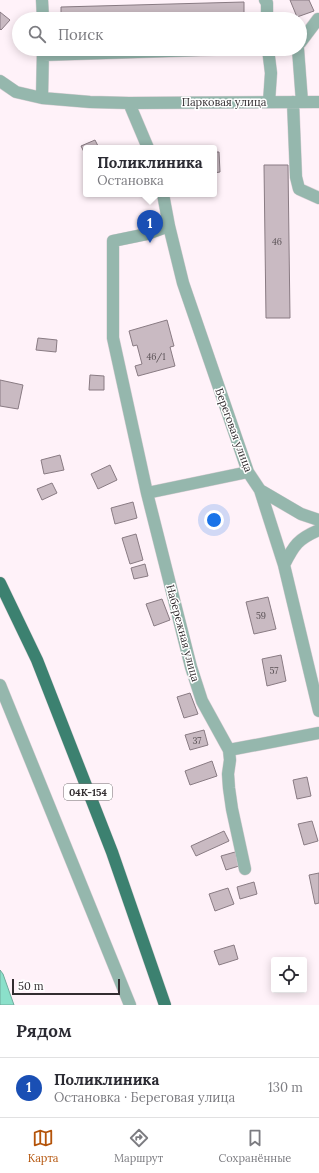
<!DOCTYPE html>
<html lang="ru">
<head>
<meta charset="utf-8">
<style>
  :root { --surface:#fff; --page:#f2f2f3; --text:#2b2b33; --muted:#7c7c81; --line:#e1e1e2; --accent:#b45309 }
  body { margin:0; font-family:Lora,serif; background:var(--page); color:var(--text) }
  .controls { position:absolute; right:12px; bottom:12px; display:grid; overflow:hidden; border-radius:4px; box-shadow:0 2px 10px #0003 }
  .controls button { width:36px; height:36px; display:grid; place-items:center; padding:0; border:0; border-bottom:1px solid var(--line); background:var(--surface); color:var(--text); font:20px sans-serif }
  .scale { position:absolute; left:12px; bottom:10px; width:108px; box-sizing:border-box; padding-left:4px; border:2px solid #322d30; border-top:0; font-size:11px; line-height:14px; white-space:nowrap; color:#322d30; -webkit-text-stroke:3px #fff; paint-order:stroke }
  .you { position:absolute; left:214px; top:520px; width:14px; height:14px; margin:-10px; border:3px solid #fff; border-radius:50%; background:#1a73e8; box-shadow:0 0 0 6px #1a73e833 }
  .badge { display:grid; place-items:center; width:26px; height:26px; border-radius:50%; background:var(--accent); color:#fff; font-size:13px; font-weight:700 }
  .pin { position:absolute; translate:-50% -33px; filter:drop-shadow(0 1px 2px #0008) }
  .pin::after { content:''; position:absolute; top:21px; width:14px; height:12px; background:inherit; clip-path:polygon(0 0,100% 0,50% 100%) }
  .popup { position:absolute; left:83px; top:145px; width:134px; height:52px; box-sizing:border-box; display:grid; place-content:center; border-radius:4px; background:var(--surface); filter:drop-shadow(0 1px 3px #0005); font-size:13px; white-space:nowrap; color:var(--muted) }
  .popup b { font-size:15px; color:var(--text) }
  .popup::after { content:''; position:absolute; left:50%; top:100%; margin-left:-8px; border:8px solid transparent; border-top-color:var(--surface) }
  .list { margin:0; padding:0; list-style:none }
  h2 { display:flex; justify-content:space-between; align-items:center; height:52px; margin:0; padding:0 16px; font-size:17px }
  h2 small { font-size:13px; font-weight:400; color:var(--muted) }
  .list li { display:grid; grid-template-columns:26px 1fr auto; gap:12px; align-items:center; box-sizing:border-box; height:60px; padding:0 16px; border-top:1px solid var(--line) }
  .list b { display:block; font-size:15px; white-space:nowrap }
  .list p { margin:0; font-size:13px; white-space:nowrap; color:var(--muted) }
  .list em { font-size:13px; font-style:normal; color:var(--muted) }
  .icon { flex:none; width:22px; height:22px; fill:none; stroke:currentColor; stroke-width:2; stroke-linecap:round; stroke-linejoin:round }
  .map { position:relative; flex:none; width:319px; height:1005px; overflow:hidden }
  .search { position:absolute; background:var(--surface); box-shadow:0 2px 10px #0003; left:12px; right:12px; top:12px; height:44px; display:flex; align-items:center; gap:10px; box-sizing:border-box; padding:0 14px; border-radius:22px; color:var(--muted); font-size:15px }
  .sheet { height:112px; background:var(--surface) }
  nav { display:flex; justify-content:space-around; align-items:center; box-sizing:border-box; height:56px; border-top:1px solid var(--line); background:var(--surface); font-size:11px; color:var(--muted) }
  nav a { display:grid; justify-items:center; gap:2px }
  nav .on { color:var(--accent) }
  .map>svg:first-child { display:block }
  .water { fill:#8be0ca; stroke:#70aa9c }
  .building { fill:#c9bac2; stroke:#897b83 }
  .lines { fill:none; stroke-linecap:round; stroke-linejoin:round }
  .minor-casing { stroke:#dacfd5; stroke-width:13 }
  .major-casing { stroke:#dacfd5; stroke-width:13 }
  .minor { stroke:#95b7ad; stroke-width:12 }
  .major { stroke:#3c8170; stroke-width:12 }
  .labels { text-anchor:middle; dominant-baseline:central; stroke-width:3; stroke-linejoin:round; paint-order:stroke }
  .number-label { font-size:9px; fill:#585054 }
  .shield { fill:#fff; stroke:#706c6e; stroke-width:1 }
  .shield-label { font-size:10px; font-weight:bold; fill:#322d30 }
  .street-label { font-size:11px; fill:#322d30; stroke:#fff }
</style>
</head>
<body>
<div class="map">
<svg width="319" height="1005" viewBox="0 0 319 1005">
  <rect width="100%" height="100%" fill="#fff2f9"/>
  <path class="water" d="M0 970 3 974 14 1005H0Z"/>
  <path class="building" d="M290 0H309L314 11 297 17Z
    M244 2V19H61V7Z
    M0 12 10 20 1 30 0 29Z
    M95 140 99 148H86V156L81 146Z
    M214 152H219L220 172 214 173Z
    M264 165H288L290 318H266Z
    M167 320 174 346 170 347 175 366 138 376 135 366 142 364 137 345 133 346 129 331Z
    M38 338 57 340 56 352 36 350Z
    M90 375 104 376V390H89Z
    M0 380 23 385 18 409 0 406Z
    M60 455 64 470 44 474 41 460Z
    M110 465 117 480 98 489 91 474Z
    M52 483 57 493 42 500 37 489Z
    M133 502 137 518 115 524 111 508Z
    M136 534 143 560 130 564 122 538Z
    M145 564 148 576 134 579 131 568Z
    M268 597 276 629 254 634 246 602Z
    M162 599 170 620 154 626 146 604Z
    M281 655 286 681 267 686 262 659Z
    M190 693 198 714 184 718 177 697Z
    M204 730 208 745 190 750 185 735Z
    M212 761 217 776 190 785 185 771Z
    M307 777 311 796 297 799 293 780Z
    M312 821 318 841 304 845 298 824Z
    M224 831 229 841 196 856 191 846Z
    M235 852 239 866 226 870 221 856Z
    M319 873V903L315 904 309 875Z
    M254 882 257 894 240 899 237 887Z
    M228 888 234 904 215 911 209 894Z
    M234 945 238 959 219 965 214 951Z"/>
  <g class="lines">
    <g class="minor-casing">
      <path id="minor" d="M42 0 43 19
        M265 0 267 3V19
        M300 43 318 19
        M268 49 271 73 269 102
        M298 49 302 102
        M43 55 232 49
        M0 81 16 92 42 98 90 102 129 103 319 102
        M42 98 43 49
        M293 102 296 177 299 189 319 198
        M129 103 148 148
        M163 194 169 226 183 283 248 472 260 490 284 565 319 711
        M260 490 301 514 319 520
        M147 493 113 338V241L147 234 169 226
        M284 565C294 545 298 539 319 530
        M0 685 130 1005
        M229 750 319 733
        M245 869 232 809 229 788 228 774 230 760 229 750 202 701 191 667 147 493 248 472"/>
    </g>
    <g class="major-casing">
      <path id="major" d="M0 583 37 660 112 852 165 1005"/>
    </g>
    <use href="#minor" class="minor"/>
    <use href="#major" class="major"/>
  </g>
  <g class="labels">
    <g class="number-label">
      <text x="277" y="241">46</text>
      <text x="156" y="356">46/1</text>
      <text x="261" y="615">59</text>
      <text x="274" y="670">57</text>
      <text x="197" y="740">37</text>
    </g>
    <rect class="shield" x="64" y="784" width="48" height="16" rx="3"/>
    <g class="shield-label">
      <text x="88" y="792">04К-154</text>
    </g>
    <g class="street-label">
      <text x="224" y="102">Парковая улица</text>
      <text transform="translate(234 430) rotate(70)">Береговая улица</text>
      <text transform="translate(183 633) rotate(75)">Набережная улица</text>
    </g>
  </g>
</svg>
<div class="controls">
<button><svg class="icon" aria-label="locate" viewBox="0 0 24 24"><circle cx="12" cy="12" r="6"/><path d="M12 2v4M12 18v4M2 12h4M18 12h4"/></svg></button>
</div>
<div class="scale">50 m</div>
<div class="you"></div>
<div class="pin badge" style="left:150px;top:243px;background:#1a4fb4">1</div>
<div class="popup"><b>Поликлиника</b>Остановка</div>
<div class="search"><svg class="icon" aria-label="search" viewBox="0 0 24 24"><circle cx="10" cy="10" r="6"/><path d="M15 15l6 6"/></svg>Поиск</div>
</div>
<section class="sheet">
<h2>Рядом<small></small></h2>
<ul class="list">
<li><span class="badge" style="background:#1a4fb4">1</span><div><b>Поликлиника</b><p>Остановка · Береговая улица</p></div><em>130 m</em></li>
</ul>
</section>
<nav>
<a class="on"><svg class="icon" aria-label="map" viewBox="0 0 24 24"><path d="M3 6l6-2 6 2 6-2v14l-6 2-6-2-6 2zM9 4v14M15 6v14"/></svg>Карта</a>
<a><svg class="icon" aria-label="directions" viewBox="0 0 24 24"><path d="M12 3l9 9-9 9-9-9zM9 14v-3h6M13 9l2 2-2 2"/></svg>Маршрут</a>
<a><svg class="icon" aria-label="saved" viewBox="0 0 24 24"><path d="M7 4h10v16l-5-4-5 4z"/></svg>Сохранённые</a>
</nav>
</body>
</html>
